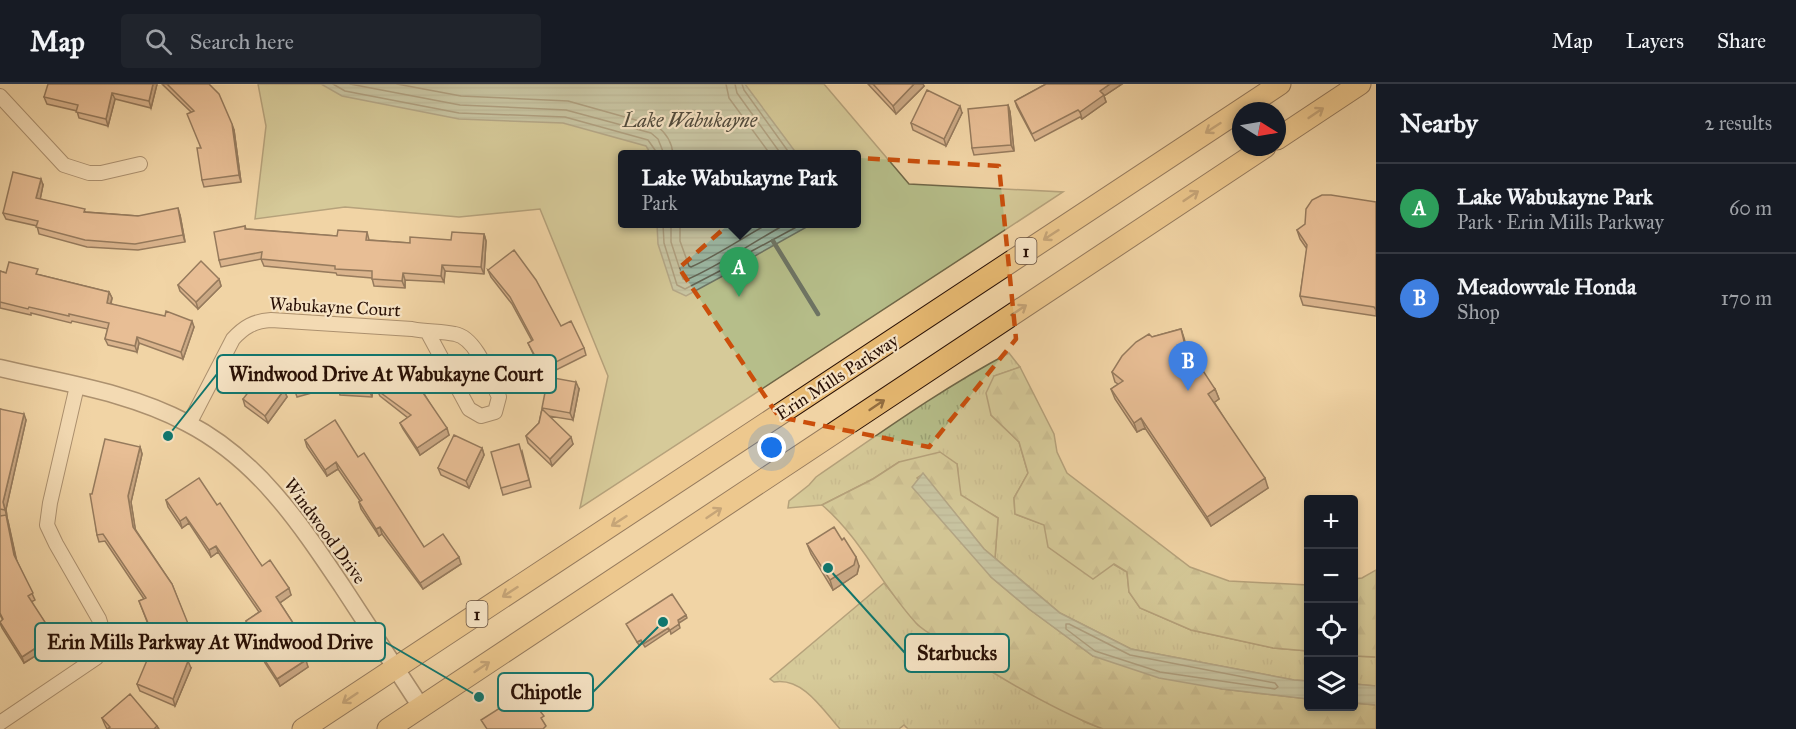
<!DOCTYPE html>
<html lang="en">
<head>
<meta charset="utf-8">
<style>
  :root { --surface:#171b24; --page:#20242c; --text:#f1f3f6; --muted:#9ea1a6; --line:#363941; --accent:#c59692 }
  body { margin:0; font-family:"IM FELL Great Primer",serif; background:var(--page); color:var(--text) }
  .controls { position:absolute; right:18px; bottom:18px; display:grid; overflow:hidden; border-radius:6px; box-shadow:0 3px 9px #0003 }
  .controls button { width:54px; height:54px; display:grid; place-items:center; padding:0; border:0; border-bottom:2px solid var(--line); background:var(--surface); color:var(--text); font:30px sans-serif }
  .compass { position:absolute; left:1232px; top:18px; width:54px; height:54px; border-radius:50%; background:var(--surface); box-shadow:0 3px 9px #0003; rotate:101deg }
  .you { position:absolute; left:772px; top:364px; width:21px; height:21px; margin:-15px; border:4px solid #fff; border-radius:50%; background:#1a73e8; box-shadow:0 0 0 9px #1a73e833 }
  .badge { display:grid; place-items:center; width:39px; height:39px; border-radius:50%; background:var(--accent); color:#fff; font-size:20px; font-weight:700 }
  .pin { position:absolute; translate:-50% -50px; filter:drop-shadow(0 2px 3px #0008) }
  .pin::after { content:''; position:absolute; top:32px; width:21px; height:18px; background:inherit; clip-path:polygon(0 0,100% 0,50% 100%) }
  .popup { position:absolute; left:618px; top:66px; width:243px; height:78px; box-sizing:border-box; display:grid; place-content:center; border-radius:6px; background:var(--surface); filter:drop-shadow(0 2px 4px #0005); font-size:20px; white-space:nowrap; color:var(--muted) }
  .popup b { font-size:22px; color:var(--text) }
  .popup::after { content:''; position:absolute; left:50%; top:100%; margin-left:-12px; border:12px solid transparent; border-top-color:var(--surface) }
  .list { margin:0; padding:0; list-style:none }
  h2 { display:flex; justify-content:space-between; align-items:center; height:78px; margin:0; padding:0 24px; font-size:26px }
  h2 small { font-size:20px; font-weight:400; color:var(--muted) }
  .list li { display:grid; grid-template-columns:39px 1fr auto; gap:18px; align-items:center; box-sizing:border-box; height:90px; padding:0 24px; border-top:2px solid var(--line) }
  .list b { display:block; font-size:22px; white-space:nowrap }
  .list p { margin:0; font-size:20px; white-space:nowrap; color:var(--muted) }
  .list em { font-size:20px; font-style:normal; color:var(--muted) }
  .icon { flex:none; width:33px; height:33px; fill:none; stroke:currentColor; stroke-width:2; stroke-linecap:round; stroke-linejoin:round }
  .map { position:relative; flex:none; width:1376px; height:645px; overflow:hidden }
  header { display:flex; align-items:center; gap:36px; box-sizing:border-box; height:84px; padding:0 30px; background:var(--surface); border-bottom:2px solid var(--line) }
  header strong { font-size:28px }
  nav { display:flex; gap:33px; margin-inline-start:auto; font-size:21px }
  .search { width:420px; height:54px; background:var(--page); display:flex; align-items:center; gap:15px; box-sizing:border-box; padding:0 21px; border-radius:6px; color:var(--muted); font-size:22px }
  main { display:flex }
  aside { flex:1; background:var(--surface) }
  .map>svg:first-child { display:block }
  .grass { fill:url(#grass-tufts); stroke:#6f6647; stroke-width:1.5 }
  .forest { fill:url(#forest-firs); stroke:#6f6647; stroke-width:1.5 }
  .park { fill:#b6be8a; stroke:#6f6647; stroke-width:1.5; fill-rule:evenodd }
  .water { fill:url(#water-rules); stroke:#6d7464; stroke-width:1.5 }
  .lines { fill:none; stroke-linecap:round; stroke-linejoin:round }
  .shore { stroke:#626454; stroke-width:1.5 }
  .stream { stroke:#6d7464; stroke-width:4.5 }
  .minor-casing { stroke:#5a402c; stroke-width:16 }
  .tertiary-casing { stroke:#5a402c; stroke-width:19 }
  .primary-casing { stroke:#280f04; stroke-width:23 }
  .minor { stroke:#f6e3c4; stroke-width:14 }
  .tertiary { stroke:#f6e3c4; stroke-width:16 }
  .primary { stroke:#e8ba72; stroke-width:21 }
  .wall { fill:#bf8e70; stroke:#280f04; stroke-width:1.5 }
  .shaded-wall { fill:#9b745b; stroke:#280f04; stroke-width:1.5 }
  .building { fill:#dea582; stroke:#280f04; stroke-width:1.5 }
  .oneway { stroke:#926d40 }
  .marked { fill:none; stroke:#cb4e0b; stroke-width:4.5; stroke-dasharray:12 8; stroke-linejoin:round }
  .labels { text-anchor:middle; dominant-baseline:central; stroke-width:4.5; stroke-linejoin:round; paint-order:stroke }
  .shield { fill:#f6e3c4; stroke:#664f3e; stroke-width:1.5 }
  .shield-label { font-size:16px; font-weight:bold; fill:#280f04 }
  .street-label { font-size:18px; fill:#280f04; stroke:#f6e3c4 }
  .water-label { font-size:20px; font-style:italic; fill:#504a3c; stroke:#f6e3c4 }
  .leader { fill:none; stroke:#0f766e; stroke-width:2 }
  .callout-dot { fill:#0f766e; stroke:#f6e3c4; stroke-width:2 }
  .callout { fill:#f6e3c4; stroke:#0f766e; stroke-width:2 }
  .callout-label { font-size:20px; text-anchor:middle; font-weight:bold; fill:#280f04 }
</style>
</head>
<body>
<header>
<strong>Map</strong>
<div class="search"><svg class="icon" aria-label="search" viewBox="0 0 24 24"><circle cx="10" cy="10" r="6"/><path d="M15 15l6 6"/></svg>Search here</div>
<nav><a>Map</a><a>Layers</a><a>Share</a></nav>
</header>
<main>
<div class="map">
<svg width="1376" height="645" viewBox="0 0 1376 645">
  <defs>
    <pattern id="grass-tufts" width="24" height="20" patternUnits="userSpaceOnUse" patternTransform="scale(1.5)"><rect width="24" height="20" fill="#b6be8a"/><path d="M3 7l-1-3M5 7V3M7 7l1-3M15 17l-1-3M17 17v-4M19 17l1-3" fill="none" stroke="#9ca275"/></pattern>
    <pattern id="forest-firs" width="22" height="20" patternUnits="userSpaceOnUse" patternTransform="scale(1.5)"><rect width="22" height="20" fill="#b6be8a"/><path d="M5 1l3.5 6h-7zM16 11l3.5 6h-7z" fill="#9ca275"/></pattern>
    <pattern id="water-rules" width="6" height="5" patternUnits="userSpaceOnUse" patternTransform="scale(1.5)"><rect width="6" height="5" fill="#9bb8a4"/><path d="M0 2.5h6" fill="none" stroke="#869d8c"/></pattern>
  </defs>
  <rect width="100%" height="100%" fill="#f1d4a5"/>
  <filter id="stains"><feTurbulence type="fractalNoise" baseFrequency=".00333" numOctaves="4"/><feColorMatrix values="0 0 0 0 .2 0 0 0 0 .09 0 0 0 0 .02 0 0 0 .5 -.17"/></filter>
  <radialGradient id="worn" r=".72"><stop offset=".6" stop-color="#630" stop-opacity="0"/><stop offset="1" stop-color="#630" stop-opacity=".3"/></radialGradient>
  <path class="grass" d="M1009 269 1020 283 994 292 991 331 1019 358 1028 389 1014 414 1015 430 1045 441 1127 488 1129 508 1140 524 1191 546 1273 564 1308 567V597L1294 596 1131 565 1060 529 995 474 998 434 960 411 957 380 899 378 873 395 822 421 788 424 789 417 809 401 816 393C879 350 941 305 1009 269Z
    M884 499 918 541 1085 638 1103 645H908L904 641 899 645H840C823 626 803 593 774 598L770 595Z
    M1354 572 1376 573V602L1354 600Z"/>
  <path class="forest" d="M1020 283 1054 350 1057 368 1067 389 1190 483 1229 497 1308 501V567L1273 564 1191 546 1140 524 1129 508 1127 488 1114 480 1093 495 1048 463 1044 441 1015 430 1014 414 1028 389 1019 358 991 331 986 309 994 292Z
    M940 368 957 380 961 411 998 434 995 474 984 465 923 390 917 394 991 493 1029 525 1093 572 1222 605 1308 615V622H1354V619L1376 621V645H1103C1052 625 1000 594 954 564 942 556 925 549 916 539 882 502 860 453 822 421L873 395 899 378Z
    M1376 486V573L1354 572V495L1362 494Z"/>
  <path class="park" d="M258 0H824L909 100 1063 108 580 424 608 292 540 125 459 133 345 123 255 135 266 42ZM622 70H856V140H622Z"/>
  <path class="water" d="M321 0H745L797 70H651L646 62 563 39 459 35 342 12Z
    M657 140H812L753 173 743 181 686 212 673 206 658 160Z
    M923 389 984 465 1060 529 1131 565 1294 596 1308 597V615L1222 605 1159 594 1093 572 1029 525 991 493 912 403Z
    M1354 600 1376 602V621L1354 619Z"/>
  <g class="lines">
    <path class="shore" d="M333 0 345 7 459 29 565 33 648 56 655 66 656 70
      M350 0 460 21 566 26 651 49 658 55 664 70
      M397 0 461 12 568 17 657 42C666 49 672 59 673 70
      M726 0 729 14 770 70
      M735 0 737 9 781 70
      M742 0 744 6 790 70
      M663 140 664 159 677 201 685 205 739 177 750 168 802 140
      M671 140V158L683 195 686 196C721 181 753 158 786 140
      M680 140V157L689 182 691 183C718 171 742 154 768 140
      M1066 540H1069L1130 571 1275 599 1278 603 1275 605 1160 588 1095 567 1066 545Z"/>
    <path class="stream" d="M773 157 818 230"/>
    <g class="minor-casing">
      <path id="minor" d="M0 12 64 81 89 89H101L140 80
        M189 340 233 255C244 243 254 237 271 236L412 245C427 248 441 247 455 250 477 254 490 295 499 313L495 328 481 332 469 325 428 249
        M0 639 96 574C105 558 105 553 99 535L56 460 47 441 50 419 77 302"/>
    </g>
    <g class="tertiary-casing">
      <path id="tertiary" d="M0 284C63 299 129 308 187 339 257 375 299 438 342 502 368 542 395 583 421 623"/>
    </g>
    <g class="primary-casing">
      <path id="primary" d="M1277 55 1360 0
        M303 645 1280 0
        M388 645 1265 63"/>
    </g>
    <use href="#minor" class="minor"/>
    <use href="#tertiary" class="tertiary"/>
    <use href="#primary" class="primary"/>
  </g>
  <path class="wall" d="M157 0 151 24 115 15 108 42 79 34 77 27 47 20 44 13Z
    M162 0H209L234 46 241 98 204 103 202 96 201 64 191 28Z
    M868 0H923L924 2 896 30Z
    M1046 0H1122L1104 12 1106 18 1082 35 1080 33 1035 57 1017 23 1015 17Z
    M1008 21 1010 28 1014 67 974 71 972 64Z
    M962 29 946 62 913 46 911 39Z
    M43 101 40 115 86 128 138 132 180 131 185 158 138 166 87 163 39 150 37 142 6 135 3 129Z
    M1376 118V232L1303 221 1300 212 1307 165 1300 155 1297 146Z
    M245 142 246 145 337 152 367 148 369 156 410 159 451 156 484 150 486 157 484 190 445 187 444 198 405 196V204L374 202 372 194 337 191 336 189 264 182 261 175 221 183 219 176Z
    M488 186 561 242 584 264 586 271 544 292 528 259 532 257 512 220 491 193Z
    M0 187 6 189 40 191 109 208 112 214 111 220 194 243 183 275 139 259 137 268 108 261 105 255 108 245 72 237 71 239 31 229V231L0 224Z
    M219 195 221 202 198 225 180 207 178 201Z
    M1181 245 1191 281 1215 305 1219 315 1214 318 1268 404 1211 442 1145 344 1137 348 1115 315 1111 305 1118 300 1115 298 1112 288 1152 253Z
    M371 277 374 284 372 313 340 311 338 304Z
    M319 281 326 305 297 313 295 307Z
    M579 305 573 336 549 332 573 360 552 382 528 359 526 352 539 339 542 325Z
    M284 306 287 313 268 339 245 322 243 315Z
    M377 306 423 308 449 351 420 371 403 345 400 339 408 334 380 312Z
    M0 325 26 336 6 425 7 433 16 475 35 516 31 518 54 552 56 559 24 579 2 544 0 539 3 536 0 531V432H1L0 431Z
    M305 356 358 373 424 463 461 480 423 505 382 450 379 452 361 425 359 418 360 417 338 385 327 392 307 363Z
    M140 363 142 370 131 418 135 445 172 500 191 549 157 563 139 517 144 515 105 457 99 458 97 451 92 410Z
    M482 364 484 371 469 404 441 391 438 384Z
    M522 367 531 403 503 411 501 404Z
    M166 416 217 421 262 482 291 511 280 519 295 542 297 549 291 553 308 583 280 602 265 579 262 572 266 570 249 544 246 537 259 528 218 468 211 473 189 439 182 444 168 423Z
    M807 460 859 482 857 490 833 506 811 470Z
    M191 584 175 622 140 607 137 600Z
    M102 634 157 642 159 645H107L105 641Z"/>
  <path class="shaded-wall" d="M153 0H157L151 24 149 17Z
    M914 0H923L924 2 896 30 893 22Z
    M1110 0H1122L1104 12 1106 18 1082 35 1080 28 1100 7Z
    M112 9 115 15 108 42 106 35Z
    M1008 21 1010 28 1014 67 1011 61Z
    M960 22 962 29 946 62 944 55Z
    M232 40 234 46 241 98 239 91Z
    M41 95 43 101 39 121 36 114Z
    M178 124 180 131 185 158 183 151Z
    M484 150 486 157 484 190 481 183Z
    M442 181 445 187 444 198 441 192Z
    M403 189 405 196V204L402 197Z
    M219 195 221 202 198 225 196 218Z
    M109 208 112 214 109 225 107 219Z
    M192 237 194 243 183 275 181 268Z
    M1181 245 1184 254 1194 291 1190 281Z
    M137 253 139 259 137 268 135 262Z
    M371 277 374 284 372 313 369 306Z
    M576 298 579 305 573 336 570 329Z
    M1215 305 1219 315 1212 320 1208 310Z
    M284 306 287 313 268 339 265 332Z
    M24 330 26 336 6 425 7 433 3 418Z
    M1141 334 1145 344 1137 348 1134 339Z
    M447 344 449 351 420 371 417 364Z
    M571 353 573 360 552 382 550 375Z
    M140 363 142 370 131 418 136 449 133 443 128 412Z
    M482 364 484 371 469 404 466 397Z
    M336 378 338 385 327 392 325 386Z
    M1265 394 1268 404 1211 442 1207 433Z
    M6 431 8 437 17 478 14 471Z
    M186 433 189 439 182 444 180 437Z
    M380 443 382 450 379 452 376 445Z
    M216 462 218 468 211 473 209 466Z
    M459 473 461 480 423 505 420 499Z
    M856 473 859 482 857 490 833 506 830 496Z
    M289 504 291 511 278 520 276 513Z
    M686 531 687 534 679 539 678 536Z
    M679 540 680 544 671 550 670 546Z
    M295 542 297 549 289 554 287 547Z
    M668 544 669 547 645 563 643 560Z
    M54 552 56 559 24 579 22 573Z
    M641 556 642 559 639 561 637 558Z
    M306 576 308 583 280 602 277 595Z
    M188 577 191 584 175 622 173 615Z"/>
  <path class="building" d="M48 0H153L149 17 112 9 106 35 76 28 78 21 44 13Z
    M167 0H209L219 10 232 40 239 91 202 96 197 64H201L187 30 194 27Z
    M873 0H914L893 22Z
    M1046 0H1110L1100 7 1104 11 1080 28 1078 26 1032 50 1015 17Z
    M927 6 960 22 944 55 911 39Z
    M1008 21 1011 61 972 64 968 25Z
    M13 88 41 95 36 114 85 125 84 128 138 132 178 124 183 151 135 160 85 156 36 143 38 137 3 129Z
    M1322 111H1331L1376 118V226L1374 223 1300 212 1307 161 1297 146 1305 140 1306 125 1312 116Z
    M245 142V145L337 152 338 146 367 148 366 156 410 159V153L451 156 452 148 484 150 481 183 442 181 441 192 403 189 402 197 372 195V187L335 185V182L261 175 262 168 219 176 214 148Z
    M514 166 536 196 561 242 571 237 584 264 542 285 528 259 533 256 510 213 488 186Z
    M201 177 219 195 196 218 178 201Z
    M9 178 38 185 36 190 109 208 107 219 165 232 166 227 192 237 181 268 137 253 135 262 105 255 109 239 69 230V232L29 223 28 225 0 218V187L6 189Z
    M1181 245 1190 281 1198 279 1215 305 1208 310 1265 394 1207 433 1141 334 1134 339 1111 305 1123 297 1112 288 1122 272 1136 258 1149 250 1152 253Z
    M316 274 324 298 295 307 288 282Z
    M339 276 371 277 369 306 338 304Z
    M395 282 421 302 419 303 447 344 417 364 400 339 411 331 377 306Z
    M262 290 284 306 265 332 243 315Z
    M548 293 576 298 570 329 542 324Z
    M0 325 24 330 3 418 5 426 0 425Z
    M542 325 571 353 550 375 526 352 539 339Z
    M335 336 358 373 364 369 424 463 443 450 459 473 420 499 380 443 376 445 359 418 362 416 336 378 325 386 305 356Z
    M454 351 482 364 466 397 438 384Z
    M105 355 140 363 128 412 133 443 172 500 189 542 155 556 139 517 146 514 103 450 97 451 90 410H92Z
    M519 360 529 396 501 404 491 368Z
    M199 394 217 421 220 419 262 482 270 476 289 504 276 513 295 542 287 547 306 576 277 595 262 572 267 569 246 537 261 527 216 462 209 466 186 433 180 437 166 416Z
    M6 431 14 471 33 509 28 512 54 552 22 573 0 538 3 535 0 529V432Z
    M834 443 842 456 844 454 856 473 854 481 830 496 807 460Z
    M672 510 686 531 678 536 679 540 670 546 668 544 643 560 641 556 637 558 626 540Z
    M153 562 188 577 173 615 137 600Z
    M525 608 544 632 541 634 546 642 543 645H487L481 636Z
    M130 610 157 642 154 645H107L110 643 102 634Z"/>
  <defs><path id="oneway-shaft" d="M-6 0H5M1.5-3L5.5 0L1.5 3" fill="none" stroke-width="1.6" stroke-linecap="round" stroke-linejoin="round" transform="scale(1.5)"/></defs>
  <g class="oneway">
    <use href="#oneway-shaft" transform="translate(1316 29) rotate(-34)"/>
    <use href="#oneway-shaft" transform="translate(1213 44) rotate(147)"/>
    <use href="#oneway-shaft" transform="translate(1191 112) rotate(-34)"/>
    <use href="#oneway-shaft" transform="translate(1051 151) rotate(147)"/>
    <use href="#oneway-shaft" transform="translate(1019 226) rotate(-34)"/>
    <use href="#oneway-shaft" transform="translate(877 321) rotate(-34)"/>
    <use href="#oneway-shaft" transform="translate(714 429) rotate(-34)"/>
    <use href="#oneway-shaft" transform="translate(619 437) rotate(147)"/>
    <use href="#oneway-shaft" transform="translate(510 508) rotate(147)"/>
    <use href="#oneway-shaft" transform="translate(482 583) rotate(-34)"/>
    <use href="#oneway-shaft" transform="translate(350 614) rotate(146)"/>
  </g>
  <path d="M0 0H1376V645H0ZM808 71 999 82 1016 255 929 363 779 333 679 184Z" fill="#f1d4a5" fill-opacity=".55" fill-rule="evenodd"/>
  <path class="marked" d="M808 71 999 82 1016 255 929 363 779 333 679 184Z"/>
  <g class="labels">
    <g class="shield">
      <rect x="1015.5" y="154" width="21" height="26" rx="4.5"/>
      <rect x="466.5" y="517" width="21" height="26" rx="4.5"/>
    </g>
    <g class="shield-label">
      <text x="1026" y="167">1</text>
      <text x="477" y="530">1</text>
    </g>
    <g class="street-label">
      <text transform="translate(335 223) rotate(3)">Wabukayne Court</text>
      <text transform="translate(837 293) rotate(-33)">Erin Mills Parkway</text>
      <text transform="translate(325 447) rotate(54)">Windwood Drive</text>
    </g>
    <g class="water-label">
      <text x="690" y="36">Lake Wabukayne</text>
    </g>
  </g>
  <path class="leader" d="M168 352L217 290M479 613L385 558M828 484L905 569M663 538L593 608"/>
  <g class="callout-dot">
    <circle cx="168" cy="352" r="6"/>
    <circle cx="479" cy="613" r="6"/>
    <circle cx="828" cy="484" r="6"/>
    <circle cx="663" cy="538" r="6"/>
  </g>
  <g class="callout">
    <rect x="217" y="271" width="339" height="38" rx="6"/>
    <rect x="35" y="539" width="350" height="38" rx="6"/>
    <rect x="905" y="550" width="104" height="38" rx="6"/>
    <rect x="498" y="589" width="95" height="38" rx="6"/>
  </g>
  <g class="callout-label">
    <text x="386" y="297">Windwood Drive At Wabukayne Court</text>
    <text x="210" y="565">Erin Mills Parkway At Windwood Drive</text>
    <text x="957" y="576">Starbucks</text>
    <text x="546" y="615">Chipotle</text>
  </g>
  <rect width="100%" height="100%" filter="url(#stains)"/>
  <rect width="100%" height="100%" fill="url(#worn)"/>
</svg>
<div class="controls">
<button>+</button>
<button>−</button>
<button><svg class="icon" aria-label="locate" viewBox="0 0 24 24"><circle cx="12" cy="12" r="6"/><path d="M12 2v4M12 18v4M2 12h4M18 12h4"/></svg></button>
<button><svg class="icon" aria-label="layers" viewBox="0 0 24 24"><path d="M12 4l9 5-9 5-9-5zM3 14l9 5 9-5"/></svg></button>
</div>
<svg class="compass" viewBox="-18 -18 36 36"><path d="M0-13l5 13h-10z" fill="#e53935"/><path d="M0 13l5-13h-10z" fill="#9ea1a6"/></svg>
<div class="you"></div>
<div class="pin badge" style="left:739px;top:213px;background:#2e9e5b">A</div>
<div class="popup"><b>Lake Wabukayne Park</b>Park</div>
<div class="pin badge" style="left:1188px;top:307px;background:#3f7fe0">B</div>
</div>
<aside>
<h2>Nearby<small>2 results</small></h2>
<ul class="list">
<li><span class="badge" style="background:#2e9e5b">A</span><div><b>Lake Wabukayne Park</b><p>Park · Erin Mills Parkway</p></div><em>60 m</em></li>
<li><span class="badge" style="background:#3f7fe0">B</span><div><b>Meadowvale Honda</b><p>Shop</p></div><em>170 m</em></li>
</ul>
</aside>
</main>
</body>
</html>
